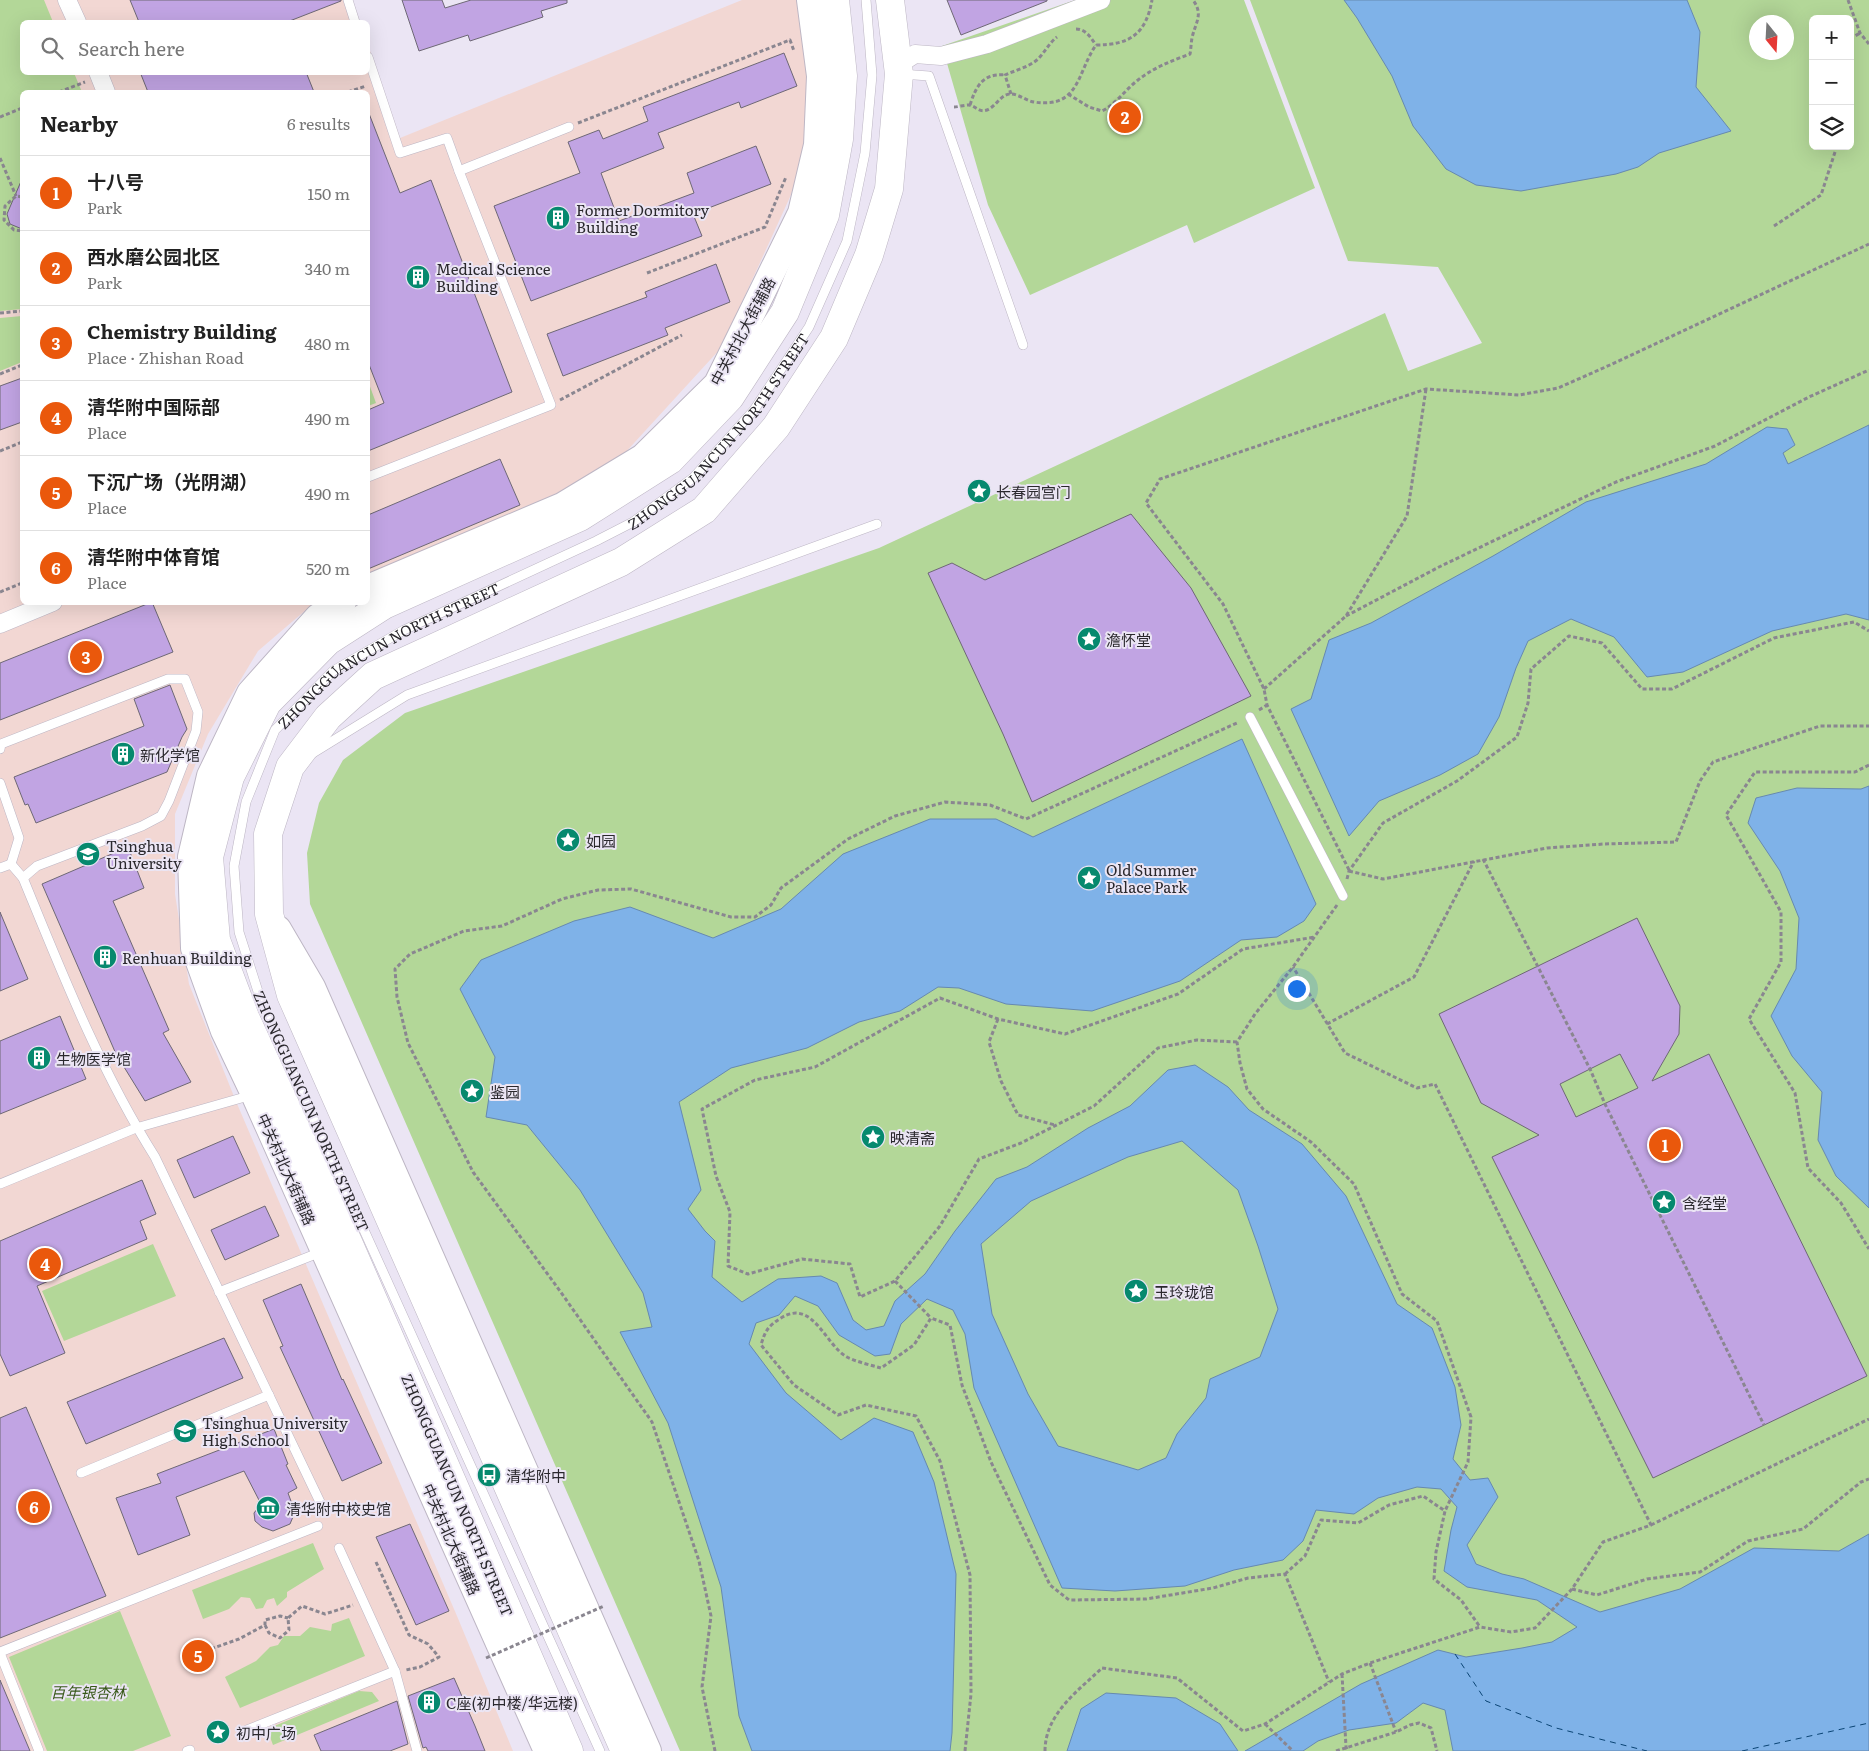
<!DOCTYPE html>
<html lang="en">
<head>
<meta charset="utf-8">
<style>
  :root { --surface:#fff; --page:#f2f2f2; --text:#222; --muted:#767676; --line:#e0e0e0; --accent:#ea580c }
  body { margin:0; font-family:Literata,"Noto Sans SC",serif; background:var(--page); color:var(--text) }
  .controls { position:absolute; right:15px; top:15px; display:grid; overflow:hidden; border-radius:8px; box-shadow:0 5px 20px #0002 }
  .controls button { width:45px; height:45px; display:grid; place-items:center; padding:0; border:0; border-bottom:1px solid var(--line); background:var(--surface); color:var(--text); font:25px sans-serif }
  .compass { position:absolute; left:1749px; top:15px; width:45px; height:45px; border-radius:50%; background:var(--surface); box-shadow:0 5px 20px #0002; rotate:162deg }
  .you { position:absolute; left:1296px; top:988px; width:18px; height:18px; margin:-12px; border:4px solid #fff; border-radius:50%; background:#1a73e8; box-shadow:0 0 0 8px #1a73e833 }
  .badge { display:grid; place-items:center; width:32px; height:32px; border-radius:50%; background:var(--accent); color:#fff; font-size:16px; font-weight:700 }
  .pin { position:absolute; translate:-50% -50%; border:2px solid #fff; box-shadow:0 1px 5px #0006 }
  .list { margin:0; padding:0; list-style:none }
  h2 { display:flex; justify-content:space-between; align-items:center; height:65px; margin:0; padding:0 20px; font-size:21px }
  h2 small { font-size:16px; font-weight:400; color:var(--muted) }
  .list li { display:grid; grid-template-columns:32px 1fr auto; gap:15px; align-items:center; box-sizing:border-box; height:75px; padding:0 20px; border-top:1px solid var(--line) }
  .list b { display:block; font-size:19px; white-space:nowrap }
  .list p { margin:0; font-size:16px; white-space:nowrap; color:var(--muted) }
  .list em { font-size:16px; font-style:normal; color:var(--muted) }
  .icon { flex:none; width:28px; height:28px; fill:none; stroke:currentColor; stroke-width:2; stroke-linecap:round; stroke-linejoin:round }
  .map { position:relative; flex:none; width:1869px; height:1751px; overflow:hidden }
  .search { position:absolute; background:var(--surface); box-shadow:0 5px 20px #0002; left:20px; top:20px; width:350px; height:55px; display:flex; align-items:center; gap:12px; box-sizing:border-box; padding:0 18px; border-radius:8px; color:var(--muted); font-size:19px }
  .panel { position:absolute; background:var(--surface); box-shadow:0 5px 20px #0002; left:20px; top:90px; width:350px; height:515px; border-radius:8px }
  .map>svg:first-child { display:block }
  .education { fill:#f2d7d3 }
  .green { fill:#b3d798; fill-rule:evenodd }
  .water { fill:#7fb2e8; stroke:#6689b0; fill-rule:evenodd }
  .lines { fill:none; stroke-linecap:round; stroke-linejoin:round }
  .ferry { stroke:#0a4474; stroke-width:1; stroke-dasharray:6 5; stroke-linecap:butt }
  .building { fill:#c1a4e3; stroke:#6e6875; fill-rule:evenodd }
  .lane-casing { stroke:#bdb6c4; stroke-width:10 }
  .street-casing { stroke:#bdb6c4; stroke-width:19 }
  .secondary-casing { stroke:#bdb6c4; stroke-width:28 }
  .primary-casing { stroke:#bdb6c4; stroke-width:29 }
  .path { stroke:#8a8690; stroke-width:3; stroke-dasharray:4 2.5; stroke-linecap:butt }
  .lane { stroke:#fff; stroke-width:9 }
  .street { stroke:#fff; stroke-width:18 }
  .secondary { stroke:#fff; stroke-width:26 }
  .primary { stroke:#fff; stroke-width:28 }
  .path-bridge { stroke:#8a8690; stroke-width:3; stroke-dasharray:4 2.5; stroke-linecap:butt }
  .labels { text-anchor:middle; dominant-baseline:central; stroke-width:4; stroke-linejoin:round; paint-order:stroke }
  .poi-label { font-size:15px; fill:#2a282d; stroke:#ebe5f4; text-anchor:start }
  .street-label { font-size:15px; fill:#2a282d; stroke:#ebe5f4 }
  .park-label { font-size:15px; font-style:italic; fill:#375818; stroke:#ebe5f4 }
</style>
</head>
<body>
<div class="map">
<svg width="1869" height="1751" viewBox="0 0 1869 1751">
  <rect width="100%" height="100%" fill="#ebe5f4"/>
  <path class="education" d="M0 0H352L360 22H22V72H368V45L400 138 742 0H799L814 63 809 142 790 197 721 348 613 466 500 525 368 576V92H22V602L314 603 258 651 208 734 175 814V894L189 984 235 1099 457 1616 513 1751H0Z"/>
  <path class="green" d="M0 0H44L53 22H22V72L74 73 82 92H22V309L0 311Z
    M1075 0H1244L1315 188 1194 243 1187 225 1030 295 988 205 942 46Z
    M1250 0H1869V1751H680L310 904 307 853 319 803 343 760 405 713 879 548 1385 313 1408 371 1482 343 1438 267 1348 261ZM1813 19H1850V146H1813ZM1756 22H1786V52H1756Z
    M22 316V362L0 371V318Z
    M368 381 376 403 368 406Z
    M153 1244 176 1296 64 1341 42 1291Z
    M313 1543 324 1569 287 1592V1597L277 1606 274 1598 267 1600 263 1608 256 1609 250 1598 241 1597 229 1609 203 1619 192 1590Z
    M120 1611 171 1736 133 1751H47L9 1657Z
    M349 1618 365 1656 240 1708 225 1677 256 1661 270 1647 278 1645 284 1636H300L310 1627 331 1631 332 1624Z
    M359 1691 372 1692 379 1701 273 1745 267 1729Z"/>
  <path class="water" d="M1344 0H1687L1700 32 1696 87 1731 131 1659 153 1638 167 1616 174 1521 191 1476 185 1446 169 1413 126 1392 76 1357 18Z
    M1869 425V620L1846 614 1772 631 1683 672 1647 677 1614 637 1571 619 1528 641 1516 668 1499 717 1478 754 1440 775 1379 801 1349 836 1291 709 1311 699 1329 640 1371 623 1493 556 1586 502 1706 464 1767 427 1787 429 1795 445 1783 453 1788 464Z
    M1242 739 1316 904 1304 921 1277 937 1241 940 1180 981 1092 1011 1006 1004 959 988 938 987 900 1011 859 1022 807 1048 731 1068 679 1102 701 1190 688 1209 705 1231 715 1241 712 1277 742 1302 778 1279 821 1276 837 1283 853 1320 866 1330 884 1326 895 1301 925 1274 955 1231 996 1179 1027 1167 1088 1128 1130 1106 1168 1070 1195 1065 1228 1087 1249 1110 1302 1144 1346 1196 1397 1304 1432 1328 1455 1387 1461 1425 1453 1459 1470 1480 1488 1478 1498 1497 1467 1545 1476 1564 1502 1574 1524 1579 1600 1612 1680 1589 1754 1548 1839 1551 1869 1534V1751H1453L1445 1710 1423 1703 1396 1723 1349 1730 1318 1741 1303 1751H1245L1361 1684 1438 1650 1466 1657 1522 1648 1552 1642 1577 1627 1537 1600 1467 1587 1444 1571 1451 1530 1457 1507 1441 1489 1417 1487 1378 1498 1354 1514 1316 1510 1303 1541 1283 1560 1234 1570 1185 1586 1115 1591 1062 1588 974 1388 965 1334 953 1310 927 1299 901 1324 890 1354 875 1356 839 1335 818 1306 795 1296 779 1315 756 1323 749 1344 786 1393 841 1440 874 1418 913 1432 934 1482 956 1574 952 1733 950 1751H752L739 1716 721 1587 668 1423 620 1332 652 1327 643 1293 580 1190 527 1125 486 1117 495 1057 460 989 481 960 574 921 630 907 713 938 781 909 843 854 930 819H996L1033 837ZM1182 1141 1238 1190 1258 1246 1278 1309 1260 1357 1210 1379 1206 1398 1177 1434 1166 1458 1138 1470 1058 1446 1028 1394 992 1314 981 1244 1031 1201 1128 1157Z
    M1869 786V1208L1836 1176 1818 1140 1822 1092 1792 1056 1771 1016 1796 969 1799 918 1780 871 1748 823 1756 798 1797 788 1861 789Z
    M1106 1693 1176 1698 1220 1724 1238 1751H1067L1081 1709Z"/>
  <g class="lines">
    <path class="ferry" d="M1455 1654 1486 1701 1556 1728 1647 1751
      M1742 1751 1869 1723"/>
  </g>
  <path class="building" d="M130 0H341V1L287 22H139Z
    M402 0H442L445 8 471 0H567V3L541 11 543 17 470 41 468 35 419 51Z
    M947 0H1047V1L961 35Z
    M784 53 797 86 741 108 739 102 658 133 664 148 601 173 619 221 694 193 687 173 756 146 771 184 693 214 702 236 531 301 494 206 580 173 568 142 599 130 603 139 648 121 643 107Z
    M140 72H306L314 92H148Z
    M368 111 400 193 431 180 512 392 368 451V410L384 403 368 362Z
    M22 179V229L10 224 7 214Z
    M716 264 730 302 665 328 668 335 563 376 547 334 647 297 645 292Z
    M22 378V422L0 430V386Z
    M500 459 520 505 368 569V515Z
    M1131 514 1191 588 1251 696 1032 802 1003 734 928 573 952 563 985 580Z
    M152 602 173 652 0 720V663Z
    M170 685 187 729 182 737 167 772 36 823 28 804 25 805 14 777 144 726 134 699Z
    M128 847 144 888 113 901 169 1030 163 1033 191 1082 145 1101 116 1054 42 884Z
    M0 912 28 979 0 991Z
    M1637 918 1680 1006 1679 1034 1652 1081 1709 1054 1867 1376 1653 1478 1492 1157 1539 1135 1481 1103 1439 1014ZM1620 1054 1638 1088 1576 1117 1560 1084Z
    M60 1016 86 1079 0 1114V1041Z
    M233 1136 250 1173 194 1198 177 1160Z
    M142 1180 156 1214 140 1221 147 1239 37 1286 65 1353 10 1376 0 1354V1241Z
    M265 1206 279 1236 225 1260 211 1230Z
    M301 1284 342 1380 343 1379 382 1463 342 1481 280 1347 283 1346 263 1300Z
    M224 1338 243 1378 86 1444 67 1402Z
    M26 1407 106 1596 0 1638V1418Z
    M274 1429 288 1464 286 1465 297 1488 288 1493 295 1512 290 1524 273 1531 262 1527 255 1521 254 1513 261 1504 244 1471 176 1497 190 1535 138 1555 116 1498 161 1483 157 1474Z
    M410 1524 449 1611 416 1625 376 1537Z
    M454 1678 475 1726 485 1751H428L426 1747 423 1748 408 1696Z
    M0 1680 30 1751H0Z
    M397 1701 408 1744 390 1751H321L314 1735Z"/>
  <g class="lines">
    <g class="lane-casing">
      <g id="lane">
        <path d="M348 0 355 22"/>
        <path d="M368 57 400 153 447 138 459 171"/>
        <path d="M901 74 929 76 1023 345"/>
        <path d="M368 477 551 405 459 171 569 127"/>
        <path d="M1250 717 1343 896"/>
        <path d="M0 749 1 744 168 679H185L198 712 196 731 169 801 161 816 142 826 37 866 23 878"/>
        <path d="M313 753 407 695 877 524"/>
        <path d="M0 783 19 838 11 864"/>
        <path d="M11 864 23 878C62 973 100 1070 155 1157L320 1502"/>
        <path d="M0 868 11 864"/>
        <path d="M0 1184 136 1128 252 1095"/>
        <path d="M219 1292 321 1252"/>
        <path d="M81 1473 269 1395"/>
        <path d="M0 1652 318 1526"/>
        <path d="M0 1653 39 1751"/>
        <path d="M395 1671 417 1751"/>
        <path d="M247 1730 395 1671 339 1548"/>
        <path d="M187 1751 190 1750"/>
        <path id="s1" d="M600 1751 263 1007 239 932 234 866 246 802 275 730 333 671 404 630 596 541 633 522 693 478 754 410 809 327 847 241 865 153 872 75 866 0"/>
      </g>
    </g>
    <g class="street-casing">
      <path id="street" d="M67 0 77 22
        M898 65 915 54 941 56 987 44 1101 0
        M98 72 106 92
        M0 624 53 602"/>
    </g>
    <g class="secondary-casing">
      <path id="secondary" d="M368 588 562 506 643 457 717 384 801 213 817 145 820 76 810 0
        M343 602 318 617 250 693 210 776 191 857 194 948 224 1031 254 1094 547 1751
        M278 929 312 987 648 1751"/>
    </g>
    <g class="primary-casing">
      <path id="primary" d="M569 1751 348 1242 245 1017 216 940 209 857 230 777 267 703 328 641 384 605 580 517 670 460 730 397 785 312 825 215 839 139 843 76 835 0
        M625 1751 291 995 269 914 268 834 290 767 328 717 373 676 621 562 704 510 776 427 834 338 869 255 889 189 899 74 890 0"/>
    </g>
    <path class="path" d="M1848 0 1860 33 1869 44
      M1076 29C1086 29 1091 38 1096 45
      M1850 39 1860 33
      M59 92 85 82
      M348 92 366 86
      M1011 94 1005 75C1016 70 1029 67 1038 59 1045 52 1049 43 1057 37
      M1068 94 1089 107 1102 111C1116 104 1125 90 1138 80 1153 68 1171 61 1190 54 1191 49 1191 43 1192 38 1195 23 1204 15 1193 0
      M970 105C976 86 983 73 1005 75
      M954 107C958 107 964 105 969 105 976 106 979 113 987 110 997 106 1001 93 1012 94 1020 95 1027 101 1034 102 1080 109 1077 72 1096 45 1130 45 1146 34 1152 0
      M0 117 22 108
      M578 123 790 40 794 51
      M0 158 16 196
      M22 197 16 196 5 206 4 220 14 230 22 231
      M1774 226 1821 195 1837 146
      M647 273 765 227 786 177
      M0 313 22 311
      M0 374 22 365
      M560 400 682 335
      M0 451 22 442
      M0 592 22 583
      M1346 616 1439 567 1616 482 1715 446 1809 397 1869 370
      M1264 689 1346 616 1407 516 1426 389
      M1259 710 1267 705
      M1869 765 1855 772H1755L1726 815 1781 912V962L1749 1019 1795 1093 1808 1168 1841 1203 1869 1249
      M1483 859 1590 1069 1605 1104 1764 1425
      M1349 870 1267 705 1264 689 1223 604 1146 503 1160 479 1426 389 1519 395 1558 388 1610 365 1869 244
      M1349 871 1383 879 1547 848 1604 844 1676 842 1700 781 1713 762 1820 726H1869
      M1347 879 1349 871 1383 823 1457 781 1517 737 1528 703 1531 669 1569 636 1602 643 1642 689H1672L1774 638 1854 622 1869 631
      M1337 905 1293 967 1255 1014 1237 1042 1240 1063 1247 1089 1263 1109 1311 1142 1354 1184 1402 1294 1437 1321 1471 1417 1468 1462 1445 1511
      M998 1019 989 1042 1001 1081 1018 1115 1055 1125
      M1327 1024 1414 977 1474 861
      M1237 1042 1197 1040 1158 1048 1094 1106 1021 1143 979 1159 940 1226 895 1281 860 1297 850 1264 802 1259 748 1274 728 1266 730 1212 716 1176 702 1109 755 1080 815 1067 940 998 998 1019 1065 1034 1178 994 1243 949 1315 937
      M895 1281 931 1318
      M1651 1525 1869 1419
      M376 1562 409 1635 428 1644 439 1657 420 1667 406 1670
      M1285 1574 1305 1556 1321 1520 1358 1523 1389 1505 1423 1496 1445 1511 1436 1552 1434 1579 1461 1600 1480 1627
      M1572 1589 1597 1595 1647 1579 1700 1572 1748 1541 1803 1529 1861 1482 1869 1479
      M265 1625 269 1633 280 1638 289 1630 288 1618 302 1606 325 1614 353 1605
      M205 1651 239 1639 265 1625V1620L280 1616 288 1618
      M1370 1663 1396 1732
      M1342 1674 1346 1747 1348 1751
      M1265 1724 1293 1751
      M715 1751 702 1687 711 1616 699 1561 652 1422 560 1291 473 1172 408 1043 397 997 395 969 410 954 464 931 502 926 562 899 598 890 631 889 731 917H755L771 905 781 888 848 839 895 816 945 802 990 805 1026 819 1239 722
      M965 1751 971 1694 970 1575 940 1461 916 1416 866 1405 838 1415 794 1385 761 1345C765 1331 768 1326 781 1318 813 1298 825 1345 847 1357 857 1362 870 1365 881 1368L914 1345 931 1318 950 1325 962 1385 991 1462 1050 1585 1069 1600 1146 1599 1213 1588 1248 1578 1285 1574 1329 1682
      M1045 1751C1045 1714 1078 1691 1102 1668L1177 1678 1243 1731 1265 1724 1342 1674 1370 1663 1480 1627 1511 1632 1535 1628 1572 1589 1603 1542 1651 1525 1435 1084 1417 1088 1345 1053 1293 967
      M1336 1751 1396 1732 1410 1725 1419 1723 1431 1728 1437 1751"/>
    <use href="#lane" class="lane"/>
    <use href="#street" class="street"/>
    <use href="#secondary" class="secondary"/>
    <use href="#primary" class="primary"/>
    <path class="path-bridge" d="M486 1658 604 1606"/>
  </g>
  <defs>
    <g id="building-disc" transform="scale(1.25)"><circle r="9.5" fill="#06896e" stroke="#ebe5f4"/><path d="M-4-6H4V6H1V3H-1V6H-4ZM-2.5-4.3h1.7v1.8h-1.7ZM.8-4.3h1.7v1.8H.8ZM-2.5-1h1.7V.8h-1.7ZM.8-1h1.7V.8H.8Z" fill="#fff"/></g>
    <g id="sight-disc" transform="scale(1.25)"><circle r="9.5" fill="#06896e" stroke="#ebe5f4"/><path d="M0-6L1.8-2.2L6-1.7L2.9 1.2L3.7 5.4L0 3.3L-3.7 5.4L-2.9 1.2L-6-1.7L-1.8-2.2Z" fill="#fff"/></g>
    <g id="university-disc" transform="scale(1.25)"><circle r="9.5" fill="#06896e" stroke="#ebe5f4"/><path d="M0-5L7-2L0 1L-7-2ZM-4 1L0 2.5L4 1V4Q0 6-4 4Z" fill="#fff"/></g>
    <g id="school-disc" transform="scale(1.25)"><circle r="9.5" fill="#06896e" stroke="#ebe5f4"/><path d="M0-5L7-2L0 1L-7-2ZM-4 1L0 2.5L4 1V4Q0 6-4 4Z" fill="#fff"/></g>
    <g id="bus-disc" transform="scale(1.25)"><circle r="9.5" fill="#06896e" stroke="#ebe5f4"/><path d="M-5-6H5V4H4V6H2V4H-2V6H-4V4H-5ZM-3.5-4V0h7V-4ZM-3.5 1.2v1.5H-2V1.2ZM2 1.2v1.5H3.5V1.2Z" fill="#fff"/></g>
    <g id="museum-disc" transform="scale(1.25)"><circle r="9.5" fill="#06896e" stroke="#ebe5f4"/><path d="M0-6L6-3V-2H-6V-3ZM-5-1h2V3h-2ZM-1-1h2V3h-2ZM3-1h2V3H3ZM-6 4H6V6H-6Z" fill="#fff"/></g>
  </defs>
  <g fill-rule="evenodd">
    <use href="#building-disc" x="558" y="218"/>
    <use href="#building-disc" x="418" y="277"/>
    <use href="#sight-disc" x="979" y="491"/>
    <use href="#sight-disc" x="1089" y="639"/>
    <use href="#building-disc" x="123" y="754"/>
    <use href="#sight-disc" x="568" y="840"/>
    <use href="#university-disc" x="88" y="854"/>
    <use href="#sight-disc" x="1089" y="878"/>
    <use href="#building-disc" x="105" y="957"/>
    <use href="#building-disc" x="39" y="1058"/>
    <use href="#sight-disc" x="472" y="1091"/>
    <use href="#sight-disc" x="873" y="1137"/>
    <use href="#sight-disc" x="1664" y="1202"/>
    <use href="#sight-disc" x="1136" y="1291"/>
    <use href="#school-disc" x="185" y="1431"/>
    <use href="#bus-disc" x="489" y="1475"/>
    <use href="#museum-disc" x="268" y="1508"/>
    <use href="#building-disc" x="429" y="1702"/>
    <use href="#sight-disc" x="218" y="1732"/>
  </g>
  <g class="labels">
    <g class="poi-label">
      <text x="576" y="209">Former Dormitory<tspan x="576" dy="17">Building</tspan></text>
      <text x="436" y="268">Medical Science<tspan x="436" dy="17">Building</tspan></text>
      <text x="996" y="491">长春园宫门</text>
      <text x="1106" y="639">澹怀堂</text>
      <text x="140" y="754">新化学馆</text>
      <text x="586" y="840">如园</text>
      <text x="106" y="845">Tsinghua<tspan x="106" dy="17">University</tspan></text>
      <text x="1106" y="869">Old Summer<tspan x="1106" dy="17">Palace Park</tspan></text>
      <text x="122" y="957">Renhuan Building</text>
      <text x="56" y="1058">生物医学馆</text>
      <text x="490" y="1091">鉴园</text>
      <text x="890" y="1137">映清斋</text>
      <text x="1682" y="1202">含经堂</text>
      <text x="1154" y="1291">玉玲珑馆</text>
      <text x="202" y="1422">Tsinghua University<tspan x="202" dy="17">High School</tspan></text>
      <text x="506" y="1475">清华附中</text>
      <text x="286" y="1508">清华附中校史馆</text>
      <text x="446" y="1702">C座(初中楼/华远楼)</text>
      <text x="236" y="1732">初中广场</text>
    </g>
    <g class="street-label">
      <text transform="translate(742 331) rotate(-62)">中关村北大街辅路</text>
      <text stroke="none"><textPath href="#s1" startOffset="1648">ZHONGGUANCUN NORTH STREET</textPath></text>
      <text stroke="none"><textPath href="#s1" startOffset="1242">ZHONGGUANCUN NORTH STREET</textPath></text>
      <text transform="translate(312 1111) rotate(66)">ZHONGGUANCUN NORTH STREET</text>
      <text transform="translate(287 1169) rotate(66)">中关村北大街辅路</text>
      <text transform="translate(458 1495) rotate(67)">ZHONGGUANCUN NORTH STREET</text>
      <text transform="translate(452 1539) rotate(66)">中关村北大街辅路</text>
    </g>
    <g class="park-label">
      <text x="88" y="1691">百年银杏林</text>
    </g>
  </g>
</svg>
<div class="controls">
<button>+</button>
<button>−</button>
<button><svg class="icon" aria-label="layers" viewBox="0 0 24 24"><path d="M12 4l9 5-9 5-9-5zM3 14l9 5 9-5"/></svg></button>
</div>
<svg class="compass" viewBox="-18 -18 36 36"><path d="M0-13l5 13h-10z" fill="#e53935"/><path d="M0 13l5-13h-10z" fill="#767676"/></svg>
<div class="you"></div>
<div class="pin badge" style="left:1665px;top:1145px">1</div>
<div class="pin badge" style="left:1125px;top:117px">2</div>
<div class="pin badge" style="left:86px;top:657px">3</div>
<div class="pin badge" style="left:45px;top:1264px">4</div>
<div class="pin badge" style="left:198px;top:1656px">5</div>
<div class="pin badge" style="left:34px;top:1507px">6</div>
<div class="search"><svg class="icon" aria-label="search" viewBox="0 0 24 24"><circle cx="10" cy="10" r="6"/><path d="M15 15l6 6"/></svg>Search here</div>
<section class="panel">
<h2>Nearby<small>6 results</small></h2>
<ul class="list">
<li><span class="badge">1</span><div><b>十八号</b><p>Park</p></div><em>150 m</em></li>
<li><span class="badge">2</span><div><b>西水磨公园北区</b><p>Park</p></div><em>340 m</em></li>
<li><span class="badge">3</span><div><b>Chemistry Building</b><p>Place · Zhishan Road</p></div><em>480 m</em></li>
<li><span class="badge">4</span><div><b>清华附中国际部</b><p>Place</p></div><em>490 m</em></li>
<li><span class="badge">5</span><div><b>下沉广场（光阴湖）</b><p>Place</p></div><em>490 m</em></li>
<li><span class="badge">6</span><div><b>清华附中体育馆</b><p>Place</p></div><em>520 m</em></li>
</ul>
</section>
</div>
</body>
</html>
